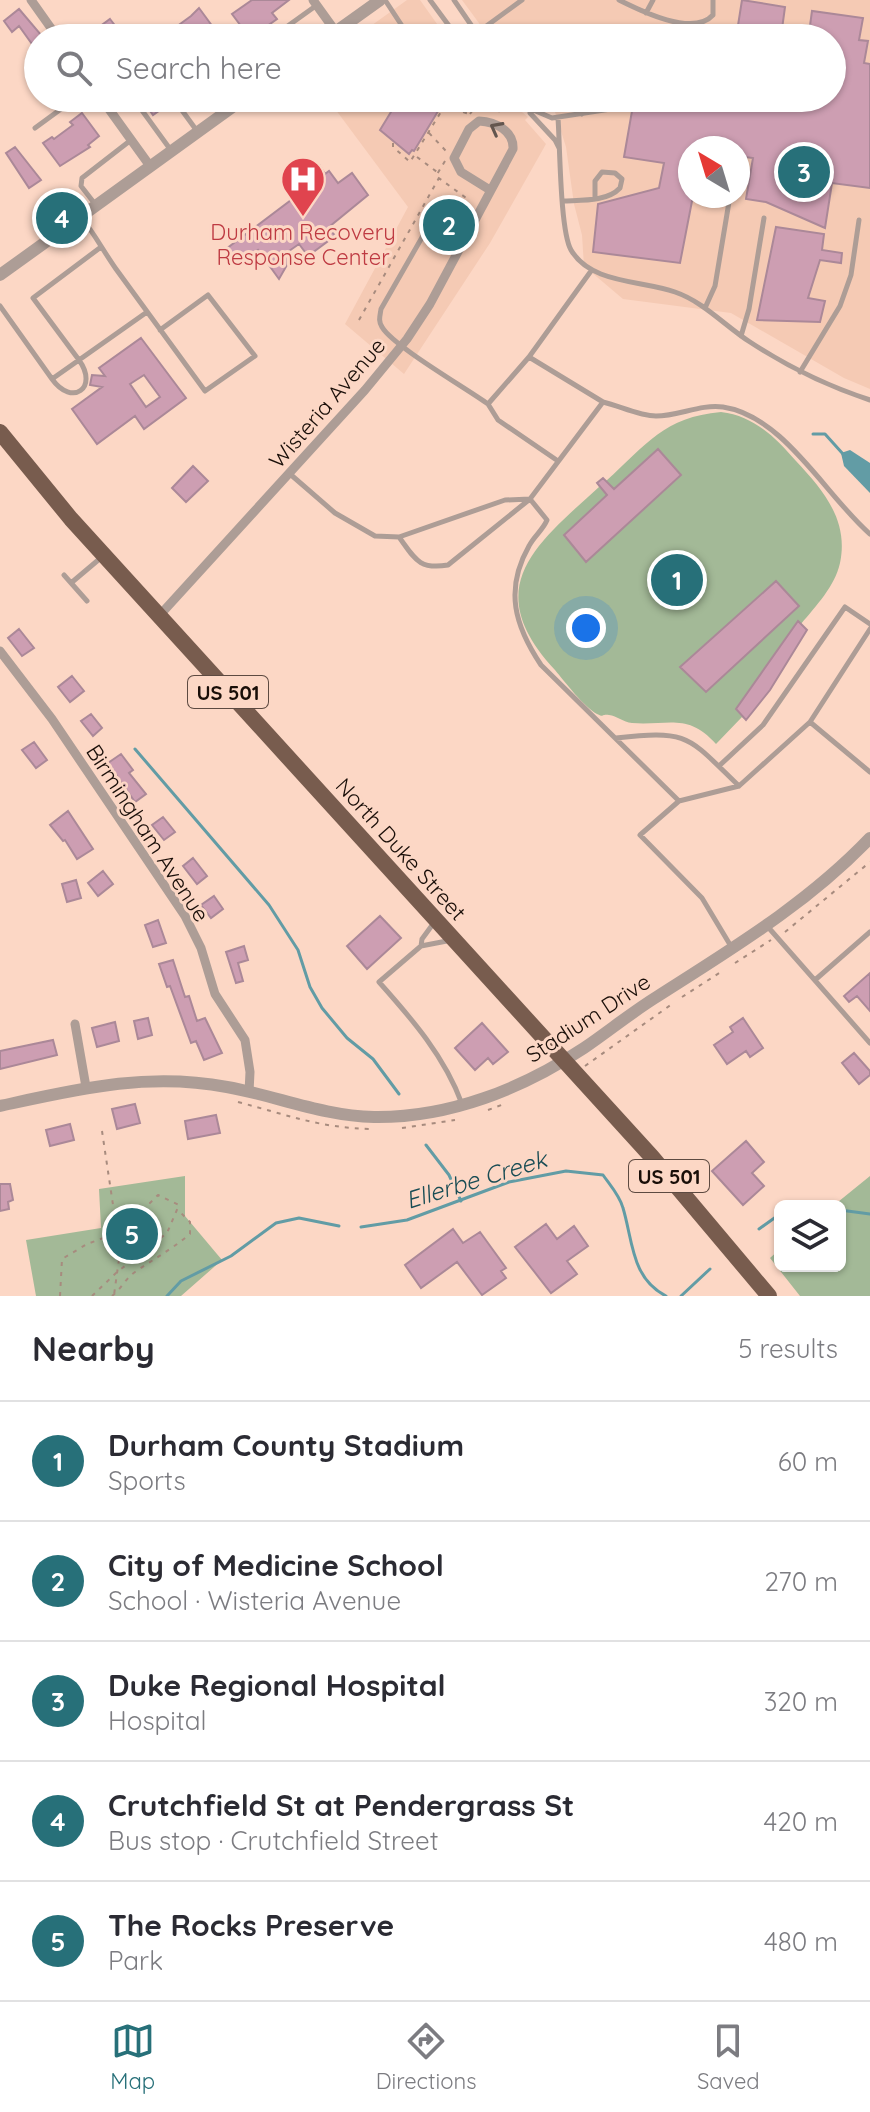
<!DOCTYPE html>
<html lang="en">
<head>
<meta charset="utf-8">
<style>
  :root { --surface:#fff; --page:#f2f2f3; --text:#2b2b33; --muted:#7c7c81; --line:#e1e1e2; --accent:#277079 }
  body { margin:0; font-family:Quicksand,sans-serif; background:var(--page); color:var(--text) }
  .controls { position:absolute; right:24px; bottom:24px; display:grid; overflow:hidden; border-radius:12px; box-shadow:0 2px 6px #0004 }
  .controls button { width:72px; height:72px; display:grid; place-items:center; padding:0; border:0; border-bottom:2px solid var(--line); background:var(--surface); color:var(--text); font:40px sans-serif }
  .compass { position:absolute; left:678px; top:136px; width:72px; height:72px; border-radius:50%; background:var(--surface); box-shadow:0 2px 6px #0004; rotate:322deg }
  .you { position:absolute; left:586px; top:628px; width:28px; height:28px; margin:-20px; border:6px solid #fff; border-radius:50%; background:#1a73e8; box-shadow:0 0 0 12px #1a73e833 }
  .badge { display:grid; place-items:center; width:52px; height:52px; border-radius:50%; background:var(--accent); color:#fff; font-size:26px; font-weight:700 }
  .pin { position:absolute; translate:-50% -50%; border:4px solid #fff; box-shadow:0 2px 8px #0006 }
  .list { margin:0; padding:0; list-style:none }
  h2 { display:flex; justify-content:space-between; align-items:center; height:104px; margin:0; padding:0 32px; font-size:34px }
  h2 small { font-size:26px; font-weight:400; color:var(--muted) }
  .list li { display:grid; grid-template-columns:52px 1fr auto; gap:24px; align-items:center; box-sizing:border-box; height:120px; padding:0 32px; border-top:2px solid var(--line) }
  .list b { display:block; font-size:30px; white-space:nowrap }
  .list p { margin:0; font-size:26px; white-space:nowrap; color:var(--muted) }
  .list em { font-size:26px; font-style:normal; color:var(--muted) }
  .icon { flex:none; width:44px; height:44px; fill:none; stroke:currentColor; stroke-width:2; stroke-linecap:round; stroke-linejoin:round }
  .map { position:relative; flex:none; width:870px; height:1296px; overflow:hidden }
  .search { position:absolute; background:var(--surface); box-shadow:0 2px 6px #0004; left:24px; right:24px; top:24px; height:88px; display:flex; align-items:center; gap:20px; box-sizing:border-box; padding:0 28px; border-radius:44px; color:var(--muted); font-size:30px }
  .sheet { height:704px; background:var(--surface) }
  nav { display:flex; justify-content:space-around; align-items:center; box-sizing:border-box; height:112px; border-top:2px solid var(--line); background:var(--surface); font-size:22px; color:var(--muted) }
  nav a { display:grid; justify-items:center; gap:4px }
  nav .on { color:var(--accent) }
  .map>svg:first-child { display:block }
  .built { fill:#f5cab4; fill-rule:evenodd }
  .green { fill:#a3b997 }
  .water { fill:#629ca5 }
  .lines { fill:none; stroke-linecap:round; stroke-linejoin:round }
  .stream { stroke:#629ca5; stroke-width:3 }
  .building { fill:#cd9eb2; stroke:#ab8898; stroke-width:2; fill-rule:evenodd }
  .path { stroke:#a78b7e; stroke-width:2; stroke-dasharray:4 6; stroke-linecap:butt }
  .service { stroke:#ad9d96; stroke-width:5 }
  .minor { stroke:#ad9d96; stroke-width:9 }
  .tertiary { stroke:#ad9d96; stroke-width:12 }
  .trunk { stroke:#785c4e; stroke-width:16 }
  .oneway { stroke:#63564f }
  .labels { text-anchor:middle; dominant-baseline:central; stroke-width:6; stroke-linejoin:round; paint-order:stroke }
  .shield { fill:#fcd7c5; stroke:#5d4a41; stroke-width:2 }
  .shield-label { font-size:20px; font-weight:bold; fill:#190e08 }
  .health-label { font-size:22px; fill:#be3a42; stroke:#fcd7c5 }
  .street-label { font-size:22px; fill:#190e08; stroke:#fcd7c5 }
  .water-label { font-size:24px; font-style:italic; fill:#184c54; stroke:#fcd7c5 }
</style>
</head>
<body>
<div class="map">
<svg width="870" height="1296" viewBox="0 0 870 1296">
  <rect width="100%" height="100%" fill="#fcd7c5"/>
  <path class="built" d="M407 0H420L447 38H354Z
    M462 0H870V389L844 378 731 313 623 299 584 266 582 235 574 204 566 147 555 112 541 98H832V38H490ZM690 148H738V196H690Z
    M327 98H505L528 117 525 120 546 144 490 243 404 374 345 324 408 207Z"/>
  <path class="green" d="M721 412C754 416 775 437 796 461 823 490 849 520 840 563 835 586 816 606 801 624L807 630 770 690 746 720 742 717 716 744C688 712 667 726 632 723 623 722 617 716 609 715 600 714 605 718 597 714 584 707 565 682 555 670 479 588 535 545 599 487L597 483 603 478 606 481C647 444 664 417 721 412Z
    M185 1176V1216L222 1260 181 1296H36L26 1240 101 1228 99 1189Z
    M870 1176V1296H800L770 1258 780 1249V1266H840V1206H833Z"/>
  <path class="water" d="M850 450 870 463V493L844 466 841 453Z"/>
  <g class="lines">
    <path class="stream" d="M813 434H825L843 454
      M135 749 269 905 298 950 310 987 322 1008 347 1038 373 1059 399 1094
      M426 1145 449 1175 461 1201
      M840 1210 870 1214
      M361 1227 407 1220 509 1182 566 1171 603 1175C610 1185 620 1196 623 1208 633 1241 631 1278 666 1296
      M759 1229 780 1214
      M167 1296 181 1281 231 1256 276 1223 299 1218 339 1226
      M681 1296 710 1269"/>
  </g>
  <path class="building" d="M252 0H289L272 13 277 19 250 38 232 14Z
    M742 0 785 7 782 29 809 33 812 11 863 18 859 40 868 41 864 63 870 64V188L832 183 825 228 766 202 746 199 753 158 738 156V148H690V196H693L680 263 593 252 598 204 659 188 664 163 624 157 632 111 683 98H832V38H736Z
    M199 8 221 38H161L191 16Z
    M19 9 42 36 32 44 19 26 12 32 4 21Z
    M110 19 120 32 112 38H95L91 33Z
    M141 98H168L170 103 153 115Z
    M390 98H446L414 151 412 150 409 154 380 130 394 107 386 104Z
    M82 113 99 136 88 145 90 147 60 166 43 143 52 137 54 139 73 125 70 122Z
    M15 147 41 180 29 188 6 153Z
    M320 166 325 174 329 171 338 183 352 173 368 195 329 227 335 236 308 256 299 244 289 251 287 265 279 279 258 250 238 265 226 249 291 200 290 192 295 181 302 174 304 178Z
    M776 227 824 234 822 250 842 253 841 263 820 260 808 298 825 301 820 322 757 320Z
    M141 338 186 398 144 429 135 416 97 444 72 409 102 387 90 385 92 375 105 376 99 368ZM144 375 160 397 146 407 130 384Z
    M658 449 681 475 586 562 564 535 607 495 597 483 603 478 614 489Z
    M193 466 208 481 186 502 172 488Z
    M776 581 799 606 706 692 680 667Z
    M798 621 807 630 770 690 746 720 736 709Z
    M19 629 34 648 22 656 8 638Z
    M72 676 84 691 70 702 58 687Z
    M91 714 102 728 93 736 81 721Z
    M34 742 47 760 36 768 22 750Z
    M121 754 133 770 129 773 146 794 135 802 108 763Z
    M68 811 93 849 77 859 65 840 63 841 50 825Z
    M163 817 175 832 164 840 152 825Z
    M193 858 207 876 197 884 183 866Z
    M103 871 113 884 98 896 88 883Z
    M76 880 81 898 67 902 62 884Z
    M214 896 223 909 211 918 201 905Z
    M380 916 401 938 367 969 347 946Z
    M158 920 166 943 153 947 145 925Z
    M244 946 248 960 238 963 243 981 236 983 226 952Z
    M173 960 185 997 189 996 197 1021 205 1018 222 1053 204 1060 196 1041 191 1043 170 986 167 987 159 964Z
    M870 973V1011L857 996 849 1002 844 996Z
    M148 1018 152 1035 138 1039 134 1021Z
    M743 1018 763 1048 750 1057 746 1051 727 1064 714 1045 733 1032 730 1027Z
    M115 1022 119 1041 97 1047 92 1028Z
    M482 1023 508 1052 493 1064 488 1058 475 1070 455 1048Z
    M53 1040 57 1055 0 1069V1051Z
    M854 1053 870 1071V1075L859 1084 842 1063Z
    M135 1104 140 1123 117 1129 112 1109Z
    M216 1115 220 1133 188 1139 185 1121Z
    M70 1124 74 1140 50 1146 46 1130Z
    M746 1141 764 1162 752 1173 764 1186 743 1205 712 1171Z
    M0 1184H10L13 1200 8 1202 9 1209 0 1211Z
    M546 1224 557 1239 574 1226 588 1246 567 1261 577 1274 551 1293 515 1247Z
    M453 1229 463 1243 480 1232 506 1268 501 1271 506 1278 482 1295 457 1262 421 1288 405 1265Z"/>
  <g class="lines">
    <path class="path" d="M449 98 444 107 470 114
      M480 98 503 114
      M470 114 481 99
      M429 133 446 151
      M393 143V147L410 162 444 107
      M417 157 437 172
      M445 161 436 176 469 200
      M359 320 439 178
      M785 932 870 862
      M735 963 771 940
      M682 997 724 970
      M585 1066 672 1004
      M238 1102C288 1115 319 1128 372 1129
      M488 1110 504 1104
      M402 1128 455 1120
      M102 1131 120 1252 114 1295
      M60 1296 62 1259 87 1244 117 1233
      M92 1296 116 1273 167 1233 179 1205 158 1195 136 1217 117 1222
      M112 1296C121 1289 126 1278 135 1272 154 1259 172 1249 190 1234V1222L178 1210"/>
    <path class="service" d="M385 0 410 38
      M430 0 458 38
      M454 0 480 38
      M619 0C641 11 693 37 713 15V0
      M646 13 653 0
      M271 38 317 5
      M389 38 404 27
      M470 38 522 0
      M133 98 170 149
      M173 98 197 131
      M209 98 221 113
      M354 98H356
      M520 98 524 106 552 118 637 105 646 98
      M530 113 555 140 559 148
      M582 114 592 105 595 98
      M558 118C560 145 560 231 571 250 591 284 641 280 675 292 704 302 725 326 750 342 788 367 827 386 870 400
      M35 128 76 98
      M563 201C581 200 607 202 620 188L622 179 615 173 602 172 595 181V198
      M95 204 81 186 82 178 131 140
      M81 217C94 233 104 252 116 269 146 310 175 350 205 391L255 356 208 295 160 330
      M473 221 446 207 436 213 381 309C380 316 378 321 382 327 393 346 466 388 488 404L529 357 603 402
      M101 247 33 298 79 360 147 312
      M0 306 52 379C72 407 99 388 79 360L52 379
      M705 308 715 286 730 196
      M741 336 749 309 764 218
      M529 357 591 271
      M800 372 840 306 851 275 859 220
      M488 404 498 420 558 461
      M290 474 335 513 375 536 399 537C415 559 419 570 448 565L530 499 505 500 399 537
      M64 575 87 601
      M71 583 103 556
      M810 722 870 772
      M616 738C690 730 687 736 739 786
      M719 766 763 725 845 607 870 624
      M679 801 541 665C515 626 504 590 529 546 534 536 543 530 547 520L530 499 603 402C620 406 639 416 656 416 679 416 700 404 723 407 784 416 826 496 870 534
      M433 924 422 939 421 946 379 982C412 1019 445 1057 462 1104
      M768 927 870 1043
      M421 946 452 940
      M732 948 702 898 640 835 679 801 739 786 810 722 870 629
      M815 980 870 932"/>
    <path class="minor" d="M31 0 58 38
      M313 0 336 32
      M101 98 150 166
      M159 616 365 390 407 339 430 304 513 149C514 131 496 122 479 121L469 129 454 158 461 172 490 190
      M0 651 52 719 185 916 201 948 215 994 245 1040 250 1072 249 1092
      M75 1024 86 1087"/>
    <path class="tertiary" d="M327 38 380 0
      M0 275 245 98
      M0 1106C78 1089 147 1072 227 1087 277 1096 323 1116 374 1117 449 1118 522 1089 584 1048 609 1031 632 1012 658 996 733 948 808 903 870 838"/>
    <path class="trunk" d="M0 432 71 519 652 1157 769 1296"/>
  </g>
  <defs><path id="oneway-chevron" d="M-2-3.5L2.5 0L-2 3.5" fill="none" stroke-width="1.6" stroke-linecap="round" stroke-linejoin="round" transform="scale(2)"/></defs>
  <use class="oneway" href="#oneway-chevron" transform="translate(496 128) rotate(-152)"/>
  <defs>
    <g id="hospital-pin" transform="scale(2.3)"><path d="M0 17L-7.5 6A9.5 9.5 0 1 1 7.5 6Z" fill="#e0444e" stroke="#fcd7c5"/><path d="M-5-5h3v3.5h4V-5h3V5h-3V1.5h-4V5h-3Z" fill="#fff"/></g>
  </defs>
  <g fill-rule="evenodd">
    <use href="#hospital-pin" x="303" y="179"/>
  </g>
  <g class="labels">
    <g class="shield">
      <rect x="188" y="676" width="80" height="32" rx="6"/>
      <rect x="629" y="1160" width="80" height="32" rx="6"/>
    </g>
    <g class="shield-label">
      <text x="228" y="692">US 501</text>
      <text x="669" y="1176">US 501</text>
    </g>
    <g class="health-label">
      <text x="303" y="232">Durham Recovery<tspan x="303" dy="25">Response Center</tspan></text>
    </g>
    <g class="street-label">
      <text transform="translate(327 403) rotate(-49)">Wisteria Avenue</text>
      <text transform="translate(148 833) rotate(57)">Birmingham Avenue</text>
      <text transform="translate(401 849) rotate(48)">North Duke Street</text>
      <text transform="translate(588 1018) rotate(-33)">Stadium Drive</text>
    </g>
    <g class="water-label">
      <text transform="translate(476 1179) rotate(-17)">Ellerbe Creek</text>
    </g>
  </g>
</svg>
<div class="controls">
<button><svg class="icon" aria-label="layers" viewBox="0 0 24 24"><path d="M12 4l9 5-9 5-9-5zM3 14l9 5 9-5"/></svg></button>
</div>
<svg class="compass" viewBox="-18 -18 36 36"><path d="M0-13l5 13h-10z" fill="#e53935"/><path d="M0 13l5-13h-10z" fill="#7c7c81"/></svg>
<div class="you"></div>
<div class="pin badge" style="left:677px;top:580px">1</div>
<div class="pin badge" style="left:449px;top:225px">2</div>
<div class="pin badge" style="left:804px;top:172px">3</div>
<div class="pin badge" style="left:62px;top:218px">4</div>
<div class="pin badge" style="left:132px;top:1234px">5</div>
<div class="search"><svg class="icon" aria-label="search" viewBox="0 0 24 24"><circle cx="10" cy="10" r="6"/><path d="M15 15l6 6"/></svg>Search here</div>
</div>
<section class="sheet">
<h2>Nearby<small>5 results</small></h2>
<ul class="list">
<li><span class="badge">1</span><div><b>Durham County Stadium</b><p>Sports</p></div><em>60 m</em></li>
<li><span class="badge">2</span><div><b>City of Medicine School</b><p>School · Wisteria Avenue</p></div><em>270 m</em></li>
<li><span class="badge">3</span><div><b>Duke Regional Hospital</b><p>Hospital</p></div><em>320 m</em></li>
<li><span class="badge">4</span><div><b>Crutchfield St at Pendergrass St</b><p>Bus stop · Crutchfield Street</p></div><em>420 m</em></li>
<li><span class="badge">5</span><div><b>The Rocks Preserve</b><p>Park</p></div><em>480 m</em></li>
</ul>
</section>
<nav>
<a class="on"><svg class="icon" aria-label="map" viewBox="0 0 24 24"><path d="M3 6l6-2 6 2 6-2v14l-6 2-6-2-6 2zM9 4v14M15 6v14"/></svg>Map</a>
<a><svg class="icon" aria-label="directions" viewBox="0 0 24 24"><path d="M12 3l9 9-9 9-9-9zM9 14v-3h6M13 9l2 2-2 2"/></svg>Directions</a>
<a><svg class="icon" aria-label="saved" viewBox="0 0 24 24"><path d="M7 4h10v16l-5-4-5 4z"/></svg>Saved</a>
</nav>
</body>
</html>
